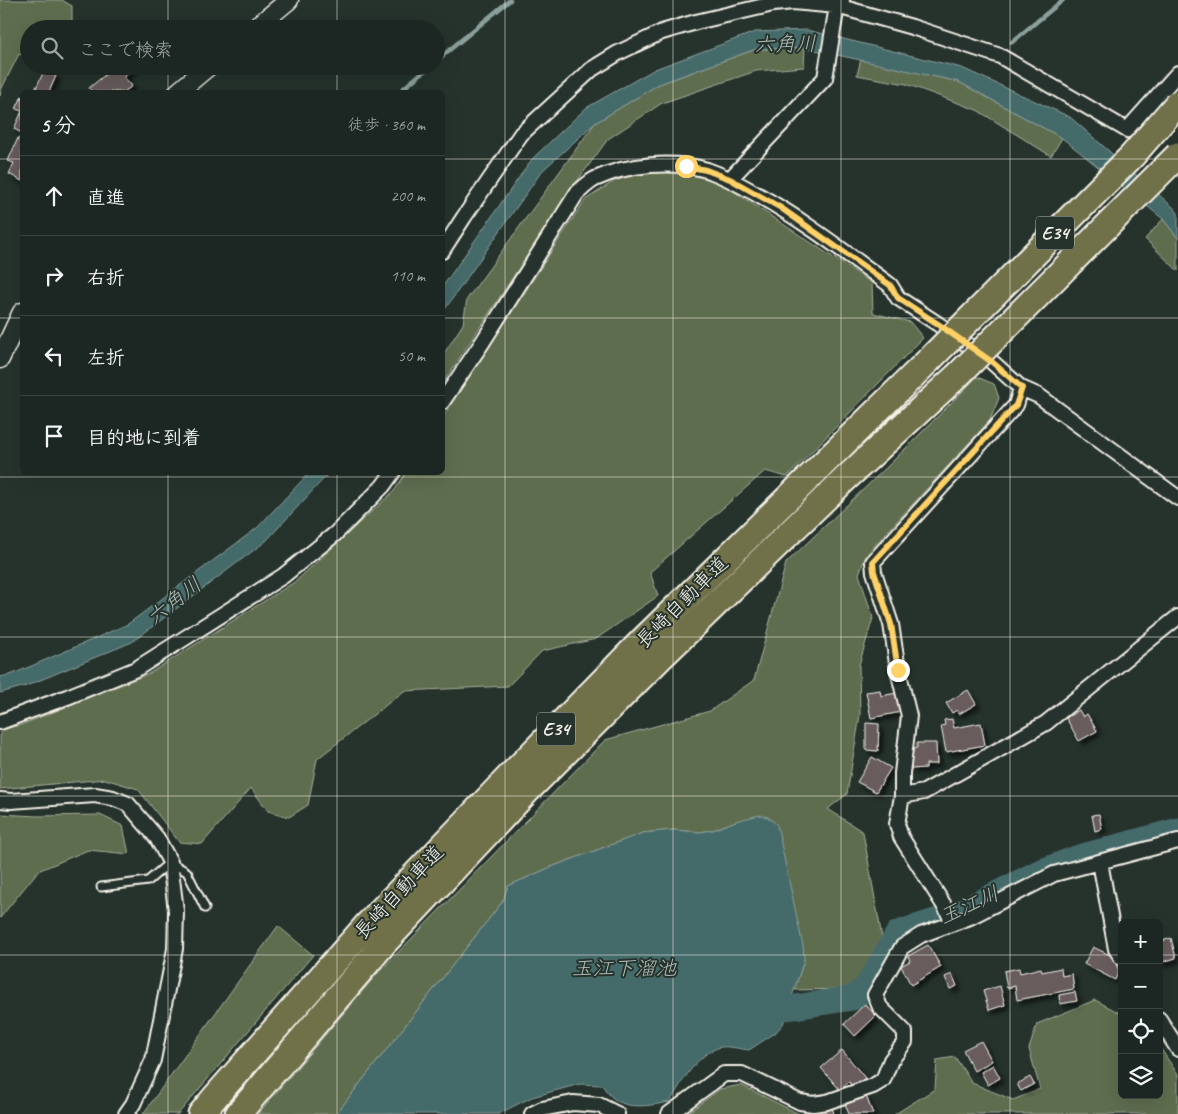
<!DOCTYPE html>
<html lang="ja">
<head>
<meta charset="utf-8">
<style>
  :root { --surface:#1c2622; --page:#252e2a; --text:#f1f3f6; --muted:#a0a5a5; --line:#3a4340 }
  body { margin:0; font-family:Caveat,"Klee One",sans-serif; background:var(--page); color:var(--text) }
  .controls { position:absolute; right:15px; bottom:15px; display:grid; overflow:hidden; border-radius:8px; box-shadow:0 5px 20px #0002 }
  .controls button { width:45px; height:45px; display:grid; place-items:center; padding:0; border:0; border-bottom:1px solid var(--line); background:var(--surface); color:var(--text); font:25px sans-serif }
  .stop { position:absolute; width:15px; height:15px; margin:-11px; border:4px solid #ffd166; border-radius:50%; background:#fff }
  .stop.end { background:#ffd166; border-color:#fff; box-shadow:0 1px 5px #0008 }
  .list { margin:0; padding:0; list-style:none }
  h2 { display:flex; justify-content:space-between; align-items:center; height:65px; margin:0; padding:0 20px; font-size:21px }
  h2 small { font-size:16px; font-weight:400; color:var(--muted) }
  .list li { display:grid; grid-template-columns:32px 1fr auto; gap:15px; align-items:center; box-sizing:border-box; height:80px; padding:0 20px; border-top:1px solid var(--line) }
  .list b { display:block; font-size:19px; white-space:nowrap }
  .list em { font-size:16px; font-style:normal; color:var(--muted) }
  .icon { flex:none; width:28px; height:28px; fill:none; stroke:currentColor; stroke-width:2; stroke-linecap:round; stroke-linejoin:round }
  .map { position:relative; flex:none; width:1178px; height:1114px; overflow:hidden }
  .search { position:absolute; background:var(--surface); box-shadow:0 5px 20px #0002; left:20px; top:20px; width:425px; height:55px; display:flex; align-items:center; gap:12px; box-sizing:border-box; padding:0 18px; border-radius:28px; color:var(--muted); font-size:19px }
  .panel { position:absolute; background:var(--surface); box-shadow:0 5px 20px #0002; left:20px; top:90px; width:425px; height:385px; border-radius:8px }
  .map>svg:first-child { display:block }
  .green { fill:#5e6d4f; stroke:#a9af9c }
  .water { fill:#456a6a; stroke:#8ba09c }
  .lines { fill:none; stroke-linecap:round; stroke-linejoin:round }
  .stream { stroke:#8ba09c; stroke-width:4.5 }
  .river { stroke:#456a6a; stroke-width:25 }
  .building { fill:#675c5d; stroke:#f4f1e8; filter:url(#shadow) }
  .service-casing { stroke:#f4f1e8; stroke-width:11 }
  .minor-casing { stroke:#f4f1e8; stroke-width:18 }
  .tertiary-casing { stroke:#f4f1e8; stroke-width:21 }
  .motorway-casing { stroke:#f4f1e8; stroke-width:29 }
  .service { stroke:#26332d; stroke-width:7 }
  .minor { stroke:#26332d; stroke-width:14 }
  .tertiary { stroke:#26332d; stroke-width:18 }
  .motorway { stroke:#70704a; stroke-width:25 }
  .motorway-bridge-casing { stroke:#f4f1e8; stroke-width:29; stroke-linecap:butt }
  .motorway-bridge { stroke:#70704a; stroke-width:25 }
  .route { stroke:#ffd166; stroke-width:6 }
  .grid { fill:none; stroke:#f4f1e8; stroke-width:1; stroke-opacity:0.55 }
  .labels { text-anchor:middle; dominant-baseline:central; stroke-width:4; stroke-linejoin:round; paint-order:stroke }
  .shield { fill:#26332d; stroke:#b6b8b0; stroke-width:1 }
  .shield-label { font-size:19px; font-weight:bold; fill:#f4f1e8 }
  .street-label { font-size:20px; fill:#f4f1e8; stroke:#26332d }
  .water-label { font-size:21px; font-style:italic; fill:#aebbb6; stroke:#26332d }
</style>
</head>
<body>
<div class="map">
<svg width="1178" height="1114" viewBox="0 0 1178 1114">
  <defs>
    <filter id="shadow"><feDropShadow dx="4" dy="4" stdDeviation="2.5" flood-color="#0009"/></filter>
  </defs>
  <rect width="100%" height="100%" fill="#26332d"/>
  <filter id="ink" filterUnits="userSpaceOnUse"><feTurbulence type="fractalNoise" baseFrequency=".02" numOctaves="2"/><feDisplacementMap in="SourceGraphic" scale="10" xChannelSelector="R" yChannelSelector="G"/><feConvolveMatrix kernelMatrix="1 2 1 2 8 2 1 2 1" color-interpolation-filters="sRGB"/></filter>
  <g filter="url(#ink)">
    <path class="green" d="M0 0H62L72 6V29H29V57L19 54 2 88 0 96Z
      M805 48 804 67 756 71 662 103 608 139 570 191 443 383V355L463 324 467 299 595 123 659 84 756 49Z
      M861 59 959 82 1062 138 1051 156 977 110 906 84 857 75Z
      M666 171 715 179 872 283 873 313 910 322 923 338 787 477 765 471 650 572 658 596 596 639 542 651 508 686 404 691 317 759 308 805 289 817 268 811 251 788 202 844 179 842 138 789 105 779 0 789V730L21 725 150 673 296 581 394 491 406 473 442 472 443 417 585 200 619 178Z
      M1163 219 1178 238V271L1145 239Z
      M977 377 994 384 999 398 990 420 866 555 859 574 873 618 859 665 860 715 847 794 828 809 863 832 883 943 861 982 845 989 794 990 804 960 736 821 713 830 699 832 674 830 643 833 551 867 508 886 503 901 336 1114H258L377 974 605 740 710 711 754 680 786 563 889 465Z
      M0 814 37 816 100 815 123 826 129 854 88 850 38 871 0 918Z
      M278 926 313 955 178 1114H143Z
      M1095 1000 1122 1014V1095H1159V1046L1178 1075V1114H895L935 1089 937 1060 955 1057 972 1083 1013 1100 1040 1089 1029 1049 1037 1024Z
      M741 1085 799 1114H686L720 1089Z"/>
    <path class="water" d="M807 30 962 68 1070 117 1174 208 1178 213V238L1163 219 1062 138 959 82 806 48 756 49 659 84 595 123 542 171 443 312V286L532 159 586 108 655 69 755 32Z
      M309 473H329L266 541 132 642 26 686 0 693V677L13 674 128 624 257 528Z
      M759 815 768 817 777 825 803 946 804 960 783 1024 775 1033 749 1050C741 1049 729 1046 721 1047 697 1053 682 1082 670 1102 652 1105 627 1111 612 1097 608 1094 605 1089 602 1085L580 1084 532 1097 498 1114H336L503 901 508 886 551 867 643 833 674 830 699 832 713 830 736 821Z"/>
    <g class="lines">
      <path class="stream" d="M1012 42 1063 0
        M436 61 510 0
        M399 92 430 66"/>
      <path class="river" d="M788 1008 853 998 866 988 898 933 957 914 1037 873 1079 857 1178 830"/>
    </g>
    <path class="building" d="M108 66H134L135 68 124 77 132 86 124 92H93L89 88 111 70Z
      M44 71 56 76 49 92H34Z
      M22 96V133L14 129 22 111 16 109Z
      M18 138 22 140V181L9 174 14 163 8 161Z
      M880 690 881 696 897 693 901 712 871 718 866 692Z
      M968 690 976 704 959 714 957 710 952 713 946 703Z
      M1079 710 1083 717 1087 714 1097 731 1079 741 1066 718Z
      M952 719 954 728 981 723 985 745 946 752 941 726 945 725 944 720Z
      M866 723 879 724 878 751 866 750Z
      M917 743H936L937 764H926V768L911 769 910 749 917 748Z
      M872 757 891 768 876 792 857 782Z
      M1099 814 1102 829 1095 831 1092 815Z
      M1171 938 1176 958 1159 963V942Z
      M928 945 941 967 911 985 901 966 910 961 908 956Z
      M1093 947 1112 956 1119 971 1115 980 1084 964Z
      M1019 968 1020 973 1041 968 1042 972 1061 968 1062 976 1072 974 1074 989 1017 1000 1015 986 1007 988 1004 971Z
      M952 974 957 986 950 989 945 977Z
      M1000 986 1005 1005 989 1010 983 991Z
      M1075 992 1077 1001 1060 1004 1059 995Z
      M865 1004 876 1016 855 1036 844 1024Z
      M981 1041 992 1061 974 1071 963 1050Z
      M842 1050 865 1078 853 1087 849 1082 840 1090 821 1068Z
      M993 1065 1000 1078 988 1085 981 1072Z
      M1030 1077 1034 1084 1021 1091 1017 1084Z
      M866 1096 873 1114H849L845 1104Z
      M832 1107 834 1114H817L816 1111Z"/>
    <g class="lines">
      <g class="service-casing">
        <path id="service" d="M101 887 148 881 170 862 187 872 205 908"/>
      </g>
      <g class="minor-casing">
        <path id="minor" d="M730 179 825 78 837 6 842 0
          M442 251 464 217 521 134 592 69 618 53 662 32 696 22 773 4 793 2 837 6 912 27 1000 56 1127 130 1178 73
          M442 402 482 343 577 193C583 188 589 182 595 179 627 164 673 160 707 170 725 176 741 185 758 195 805 221 847 254 890 285L898 298 938 324 992 362 1021 388 1039 396 1178 498
          M0 722 67 697 136 669 283 576 335 534 383 486 393 472
          M902 796 924 792 1046 723 1178 617
          M0 800 11 801 95 795 113 798 128 804 157 838 170 862 176 911 175 949 153 1060 133 1104 126 1114
          M1100 862 1116 949 1122 958
          M953 923 947 910 901 837 897 824 902 796V773L909 716 898 670 891 624 874 572 873 562 1016 405 1021 388
          M1159 1019 1178 1049
          M532 1114 542 1109 573 1103 599 1105 617 1114
          M669 1114 724 1074H742L800 1102 813 1104 827 1102 873 1086 883 1080 891 1060 905 1042V1032L880 1007 875 995 902 947 921 935 970 917 1054 874 1178 841"/>
      </g>
      <g class="tertiary-casing">
        <path id="tertiary" d="M254 29 289 0
          M178 92 209 66
          M0 359 22 312"/>
      </g>
      <g class="motorway-casing">
        <path id="motorway" d="M201 1114 216 1096 367 925 510 776 643 640 929 360
          M238 1114 385 942 526 792 660 658 845 479 957 376"/>
      </g>
      <use href="#service" class="service"/>
      <use href="#minor" class="minor"/>
      <use href="#tertiary" class="tertiary"/>
      <use href="#motorway" class="motorway"/>
      <g class="motorway-bridge-casing">
        <path id="motorway-bridge" d="M929 360 1132 156 1178 103
          M957 376 1178 155"/>
      </g>
      <use href="#motorway-bridge" class="motorway-bridge"/>
    </g>
  </g>
  <g class="lines" filter="url(#ink)">
    <path class="route" d="M686 166 706 170 730 179 781 208 890 285 898 298 938 324 992 362 1022 388 1016 405 873 562 874 572 891 624 898 670"/>
  </g>
  <path class="grid" d="M168 0V29M337 0V29M505 0V1114M673 0V1114M841 0V1114M1010 0V1114M168 66V92M337 66V92M0 159H22M442 159H1178M0 318H22M442 318H1178M168 472V1114M337 472V1114M0 477H1178M0 637H1178M0 796H1178M0 955H1122M1159 955H1178"/>
  <g class="labels">
    <g class="shield">
      <rect x="1036" y="216.5" width="38" height="33" rx="4"/>
      <rect x="537" y="712.5" width="38" height="33" rx="4"/>
    </g>
    <g class="shield-label">
      <text x="1055" y="233">E34</text>
      <text x="556" y="729">E34</text>
    </g>
    <g class="street-label">
      <text transform="translate(682 602) rotate(-45)">長崎自動車道</text>
      <text transform="translate(399 892) rotate(-47)">長崎自動車道</text>
    </g>
    <g class="water-label">
      <text transform="translate(785 44) rotate(-1)">六角川</text>
      <text transform="translate(174 601) rotate(-38)">六角川</text>
      <text transform="translate(969 905) rotate(-24)">玉江川</text>
      <text x="624" y="968">玉江下溜池</text>
    </g>
  </g>
</svg>
<div class="controls">
<button>+</button>
<button>−</button>
<button><svg class="icon" aria-label="locate" viewBox="0 0 24 24"><circle cx="12" cy="12" r="6"/><path d="M12 2v4M12 18v4M2 12h4M18 12h4"/></svg></button>
<button><svg class="icon" aria-label="layers" viewBox="0 0 24 24"><path d="M12 4l9 5-9 5-9-5zM3 14l9 5 9-5"/></svg></button>
</div>
<div class="stop" style="left:686px;top:166px"></div>
<div class="stop end" style="left:898px;top:670px"></div>
<div class="search"><svg class="icon" aria-label="search" viewBox="0 0 24 24"><circle cx="10" cy="10" r="6"/><path d="M15 15l6 6"/></svg>ここで検索</div>
<section class="panel">
<h2>5 分<small>徒歩 · 360 m</small></h2>
<ul class="list">
<li><svg class="icon" aria-label="ahead" viewBox="0 0 24 24"><path d="M12 20V5M6 11l6-6 6 6"/></svg><div><b>直進</b></div><em>200 m</em></li>
<li><svg class="icon" aria-label="right" viewBox="0 0 24 24"><path d="M7 20v-9h11M14 6l5 5-5 5"/></svg><div><b>右折</b></div><em>110 m</em></li>
<li><svg class="icon" aria-label="left" viewBox="0 0 24 24"><path d="M17 20v-9H6M10 6l-5 5 5 5"/></svg><div><b>左折</b></div><em>50 m</em></li>
<li><svg class="icon" aria-label="arrive" viewBox="0 0 24 24"><path d="M6 21V4h12l-3 4 3 4H6"/></svg><div><b>目的地に到着</b></div></li>
</ul>
</section>
</div>
</body>
</html>
